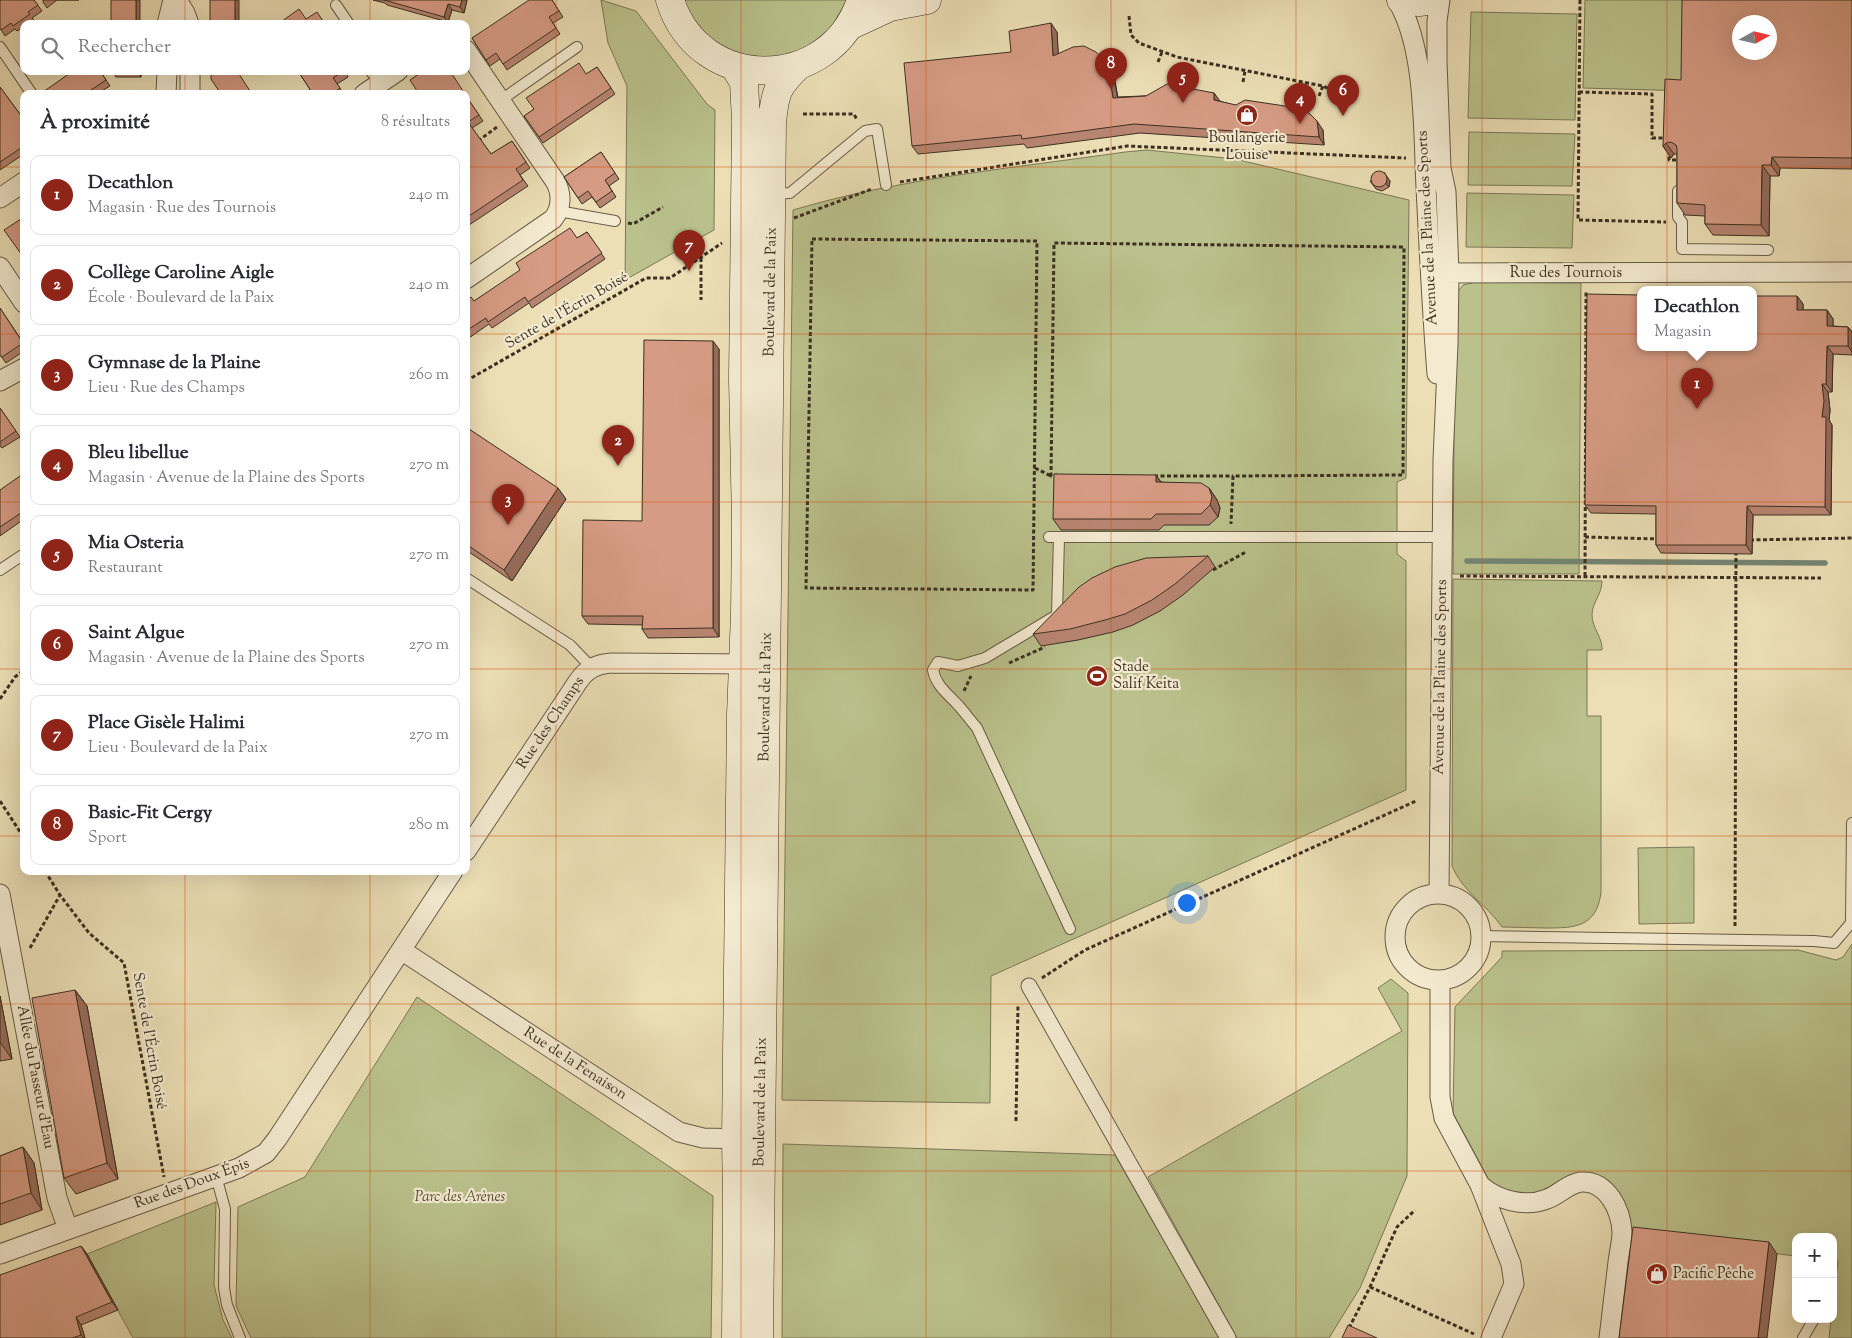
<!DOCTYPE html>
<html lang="fr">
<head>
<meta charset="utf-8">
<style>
  :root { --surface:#fff; --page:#f7f7f7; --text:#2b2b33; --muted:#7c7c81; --line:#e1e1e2; --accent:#8f2418 }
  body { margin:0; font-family:"Sorts Mill Goudy",serif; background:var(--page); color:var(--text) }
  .controls { position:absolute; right:15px; bottom:15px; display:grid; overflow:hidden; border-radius:10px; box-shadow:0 5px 20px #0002 }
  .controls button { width:45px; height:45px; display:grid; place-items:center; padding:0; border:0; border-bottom:1px solid var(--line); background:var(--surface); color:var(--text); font:25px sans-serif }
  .compass { position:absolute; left:1732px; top:15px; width:45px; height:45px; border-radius:50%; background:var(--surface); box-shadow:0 5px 20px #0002; rotate:82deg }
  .you { position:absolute; left:1186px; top:902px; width:18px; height:18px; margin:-12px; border:4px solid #fff; border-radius:50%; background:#1a73e8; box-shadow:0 0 0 8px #1a73e833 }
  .badge { display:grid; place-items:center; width:32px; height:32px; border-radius:50%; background:var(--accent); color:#fff; font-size:16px; font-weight:700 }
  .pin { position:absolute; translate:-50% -41px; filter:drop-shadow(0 1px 2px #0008) }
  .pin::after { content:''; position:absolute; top:26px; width:18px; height:15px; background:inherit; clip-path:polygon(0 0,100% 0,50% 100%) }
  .popup { position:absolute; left:1637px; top:286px; width:120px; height:65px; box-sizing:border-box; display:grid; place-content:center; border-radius:10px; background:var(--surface); filter:drop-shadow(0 1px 4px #0005); font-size:16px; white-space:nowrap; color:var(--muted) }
  .popup b { font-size:19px; color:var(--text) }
  .popup::after { content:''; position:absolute; left:50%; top:100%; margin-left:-10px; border:10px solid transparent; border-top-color:var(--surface) }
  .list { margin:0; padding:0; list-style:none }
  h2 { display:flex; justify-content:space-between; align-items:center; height:65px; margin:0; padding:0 20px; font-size:21px }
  h2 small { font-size:16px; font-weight:400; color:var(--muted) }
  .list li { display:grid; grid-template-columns:32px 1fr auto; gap:15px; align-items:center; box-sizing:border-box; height:80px; margin:0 10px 10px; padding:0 10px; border:1px solid var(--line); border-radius:10px }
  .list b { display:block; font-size:19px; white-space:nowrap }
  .list p { margin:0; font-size:16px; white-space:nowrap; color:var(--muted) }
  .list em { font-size:16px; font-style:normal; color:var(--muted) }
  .icon { flex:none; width:28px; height:28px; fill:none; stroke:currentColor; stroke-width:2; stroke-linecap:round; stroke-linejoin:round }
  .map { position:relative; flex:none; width:1852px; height:1338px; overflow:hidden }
  .search { position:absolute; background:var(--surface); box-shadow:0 5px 20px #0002; left:20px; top:20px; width:450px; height:55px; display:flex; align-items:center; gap:12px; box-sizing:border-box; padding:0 18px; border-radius:10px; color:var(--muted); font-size:19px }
  .panel { position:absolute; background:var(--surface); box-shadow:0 5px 20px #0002; left:20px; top:90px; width:450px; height:785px; border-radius:10px }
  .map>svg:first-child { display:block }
  .green { fill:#bac18c; stroke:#7b7856 }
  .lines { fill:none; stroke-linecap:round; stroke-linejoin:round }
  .stream { stroke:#748574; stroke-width:5.5 }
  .service-casing { stroke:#685c46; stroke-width:12 }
  .pedestrian-casing { stroke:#685c46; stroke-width:17 }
  .minor-casing { stroke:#685c46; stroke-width:21 }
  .secondary-casing { stroke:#3c3021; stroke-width:29 }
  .path { stroke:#3c3021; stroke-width:3; stroke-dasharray:4 2.5; stroke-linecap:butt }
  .service { stroke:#f3ead0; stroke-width:10 }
  .pedestrian { stroke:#f3ead0; stroke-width:15 }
  .minor { stroke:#f3ead0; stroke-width:19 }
  .secondary { stroke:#f3ead0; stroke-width:28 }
  .wall { fill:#b88572; stroke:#3c3021 }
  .shaded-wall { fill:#966c5c; stroke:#3c3021 }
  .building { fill:#d69b84; stroke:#3c3021; fill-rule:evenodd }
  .grid { fill:none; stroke:#d7550e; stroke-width:1; stroke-opacity:0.55 }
  .labels { text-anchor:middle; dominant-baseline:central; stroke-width:4.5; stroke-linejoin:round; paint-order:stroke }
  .poi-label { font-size:15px; fill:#3c3021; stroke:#f3ead0; text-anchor:start }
  .street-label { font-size:15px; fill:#3c3021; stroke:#f3ead0 }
  .park-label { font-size:15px; font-style:italic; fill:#554d36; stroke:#f3ead0 }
</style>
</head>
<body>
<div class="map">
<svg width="1852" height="1338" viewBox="0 0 1852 1338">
  <rect width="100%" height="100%" fill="#ecdfb6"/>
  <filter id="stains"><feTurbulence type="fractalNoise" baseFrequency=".004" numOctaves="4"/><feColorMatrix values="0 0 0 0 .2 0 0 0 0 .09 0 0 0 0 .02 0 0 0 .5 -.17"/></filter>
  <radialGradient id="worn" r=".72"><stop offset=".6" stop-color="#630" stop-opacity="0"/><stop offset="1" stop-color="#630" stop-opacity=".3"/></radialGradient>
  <path class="green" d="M601 0 636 11 707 104 715 110 714 230 625 280 627 86 608 43Z
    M684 0H847L831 28 804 49 771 58 737 54 708 37 687 10Z
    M1585 0H1690L1689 91 1583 88Z
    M1471 12 1577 14 1575 120 1468 118Z
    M1469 132 1575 134 1572 186 1468 185Z
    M1147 150 1235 159 1409 200 1406 478 1397 482V554L1406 561V790L991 976 990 1103 782 1100 793 210C901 178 1014 168 1125 152Z
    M1467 193 1574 195 1572 248 1466 247Z
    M1476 282 1581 283 1579 574H1453L1455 295 1463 285Z
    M1453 579 1602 581C1602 595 1592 602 1592 615 1592 628 1603 638 1602 650H1587V716H1601V893C1596 928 1574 928 1545 928 1531 928 1516 927 1502 927 1487 905 1462 891 1452 866Z
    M1694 847V923L1639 924 1638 848Z
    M1852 944V1338H1829L1831 1319H1833V1302L1838 1261 1833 1260V1237H1796V1256L1641 1238 1628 1231 1610 1188 1519 1196 1496 1186 1488 1178 1453 1113 1455 1007 1502 957V951L1798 950 1836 960 1843 957Z
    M1391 979 1408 993 1407 1176 1360 1288 1329 1338H1237L1148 1177 1402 1031 1378 988Z
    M417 997 713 1196 711 1338H251L236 1306 238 1207 305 1177Z
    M783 1144 1115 1155 1219 1338H782Z
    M216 1202 214 1285 223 1320 232 1338H133L87 1254Z"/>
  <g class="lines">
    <path class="stream" d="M1467 561 1825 563"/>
    <g class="service-casing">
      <path id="service" d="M336 5 349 24
        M0 47 32 94
        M371 71 379 84
        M501 100 577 47
        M1678 191V217L1682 222V249L1768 250
        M773 194 790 193 865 131 877 129 886 185
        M558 211 615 221
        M1049 537H1443
        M1059 537 1057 615 985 658 958 666 938 662 933 670C936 686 948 694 959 706 965 713 971 721 977 728L1070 929
        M0 570 24 554
        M466 578 570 645 592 668
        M1481 936 1814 941 1834 943 1851 923 1852 823
        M216 1176 225 1209 224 1288 227 1305 240 1338
        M1803 1338 1814 1319"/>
    </g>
    <g class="pedestrian-casing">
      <path id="pedestrian" d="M1029 986 1228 1338"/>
    </g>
    <g class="minor-casing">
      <path id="minor" d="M177 0 185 13 189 24
        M1397 0C1426 48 1423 131 1426 187 1429 249 1432 311 1437 374
        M167 24 173 0
        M466 50 555 181C562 193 562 208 553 219L466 279
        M190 71V94
        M166 94 167 71
        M364 94 398 71
        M0 198 24 182
        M0 267 24 303
        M1437 273 1852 272
        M0 381 24 368
        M466 851 577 683C586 669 596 664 612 663L754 664
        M0 894 57 1198 68 1229
        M1439 894 1443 460 1448 344 1449 273 1446 192 1441 168 1437 62V21L1440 0
        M1395 937a43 43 0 1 1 86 0a43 43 0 1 1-86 0Z
        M401 950 679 1132 703 1138 747 1139
        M1440 980V1097L1444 1118 1480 1185 1511 1264 1514 1284 1491 1338
        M1480 1185C1497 1200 1525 1208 1547 1199 1559 1195 1567 1184 1581 1182 1607 1180 1621 1210 1622 1232 1622 1242 1619 1253 1618 1262 1615 1288 1612 1313 1609 1338
        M0 1254 239 1168 266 1153 277 1139 453 871"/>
    </g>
    <g class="secondary-casing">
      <path id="secondary" d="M670 0C699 94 831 94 861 0
        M1401 0 1419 2 1435 0
        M849 26 890 7 927 0
        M734 66 744 82 746 121 743 379 746 522 745 614 741 715 736 1140 737 1197 736 1338
        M759 1338 772 122C775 92 777 86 799 65"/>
    </g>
    <path class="path" d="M1580 0 1578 220 1666 222
      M1129 16 1131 35 1139 43 1177 57 1323 86 1347 97
      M1158 62 1162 52
      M1243 82 1245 71
      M1579 92 1652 94V138H1667
      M1319 96 1323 86
      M803 114H854L857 120
      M478 141 497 127
      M1669 150V160H1678
      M900 182 1127 146 1406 158
      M794 218 872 189
      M628 223 633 224 663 207
      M812 239 1037 241 1033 590 806 588Z
      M701 258V300
      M466 381 646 278H670L722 243
      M1035 468 1051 476
      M1058 475 1051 476 1054 243 1404 247 1403 475 1233 476 1231 524
      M1154 476H1233
      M1585 537 1659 539
      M1750 540 1852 538
      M1213 570 1246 552
      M1460 576 1821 578
      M1585 576 1586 292
      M1009 663 1045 647
      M964 691 971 676
      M0 699 15 677 24 670
      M0 801 24 838
      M45 871 60 895 89 933 124 963 164 1177
      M1735 926 1736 550
      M30 948 60 895
      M1042 978 1085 950 1416 801
      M1016 1121 1018 1004
      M1370 1287 1474 1334
      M1349 1328 1370 1287 1397 1227 1415 1210"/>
    <use href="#service" class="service"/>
    <use href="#pedestrian" class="pedestrian"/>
    <use href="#minor" class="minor"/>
    <use href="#secondary" class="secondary"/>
  </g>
  <path class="wall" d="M34 0 42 11 32 18 34 20 28 24H24V27L17 31 15 29 5 36 0 28Z
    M43 0H79H57L47 8 43 2Z
    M373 0H467L464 13 452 10 448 22 387 5 385 3Z
    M552 0 563 17 553 23 560 34 507 70 500 59 490 66 472 38Z
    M1852 0V169L1780 168 1779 176H1770L1769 236 1713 235 1705 224V216L1685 215 1677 203V154H1674L1671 158 1663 146 1681 80Z
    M1057 32 1058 54 1113 71 1118 97 1214 93 1219 101 1323 130 1324 145 1140 133 1027 148 1024 144 918 154 912 146 1011 52Z
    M597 67 615 94 543 143 524 116Z
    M100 71 110 86 97 94H44Z
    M112 71H141V77H116Z
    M298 71H345L348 77 337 84 344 94H313Z
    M0 87 22 117 24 116V154L0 170Z
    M466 96 483 121 472 128 491 154 512 141 530 168 520 175 528 186 466 227V172L469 170Z
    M601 152 619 179 609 186 616 197 600 208 592 197 582 204 564 177Z
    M1370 181H1390L1389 187 1382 191 1376 189Z
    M587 232 605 259 532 308 529 303 492 328 489 324 466 340V301H474Z
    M1797 296 1803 304V310H1827L1833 319V326L1848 327 1852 332V355L1833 354 1832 392H1828L1830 410 1829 420 1832 425 1831 515H1753L1752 554 1661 553 1656 545V514L1591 513 1585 505Z
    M0 308 24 344V351L6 363 0 355Z
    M719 349V637L648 638 642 629 643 625 588 624 582 616 642 521Z
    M0 408 20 437 2 448 0 446Z
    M466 427 566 499 512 581 466 550Z
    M1156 475 1161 482 1209 488 1217 500 1220 508 1218 517 1209 525H1164L1159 530H1061L1053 519Z
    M24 481V519L0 536V490Z
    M1208 556 1215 567 1183 595 1160 611 1133 625 1113 632 1078 640 1041 646 1033 634Z
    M75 990 87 1006 118 1179 76 1194 64 1178Z
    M0 996 12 1059 0 1061Z
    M23 1147 34 1163 42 1210 0 1225V1156Z
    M81 1246 87 1254 118 1310 81 1325 85 1338H0Z"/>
  <path class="shaded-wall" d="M136 0H140V24H136Z
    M235 0H239V24H235Z
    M462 0H467L464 13 460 7Z
    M448 4 452 10 448 22 444 17Z
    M1051 23 1057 32 1059 64 1053 56Z
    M1107 63 1113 71 1119 106 1113 98Z
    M137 71H141V77Z
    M1214 93 1220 101 1214 100Z
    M1317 121 1323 130 1324 145 1319 137Z
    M1666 143 1674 154 1671 158 1663 146Z
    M1772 157 1780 168 1779 176 1771 165Z
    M1762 165 1770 176 1769 236 1761 225Z
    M1384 172 1390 181 1389 187 1386 184Z
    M1797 296 1803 304V318L1797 310Z
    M1827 310 1833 319V335L1827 326Z
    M1848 327 1852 332V352L1848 346Z
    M713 341 719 349V637L713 628Z
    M1827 346 1833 354 1832 392 1826 384Z
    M1822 384 1828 392 1830 410 1829 420 1832 425 1831 515 1825 507 1822 417Z
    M1156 475 1164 487 1156 482Z
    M558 488 566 499 512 581 504 570Z
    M1209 488 1217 500 1220 508 1218 517 1210 505Z
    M1747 506 1753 515 1752 554 1746 545Z
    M75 990 87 1006 118 1179 107 1163Z
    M0 996 12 1059 0 1042Z
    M23 1147 34 1163 42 1210 31 1193Z
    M1769 1242 1777 1254 1767 1338H1758Z
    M81 1246 87 1254 118 1310 112 1302Z
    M76 1317 81 1325 85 1338H84L81 1335Z"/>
  <path class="building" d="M0 0H34L38 5 28 12 30 14 13 26 11 23 1 30 0 28Z
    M111 0H136V24H111Z
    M210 0H235V24H210Z
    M384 0H462L460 7 448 4 444 17Z
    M529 0H552L559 11 549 17 556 28 503 64 496 53 486 60 472 38Z
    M1682 0H1852V158L1772 157 1771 165H1762L1761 225 1705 224V205L1677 203V148L1676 145 1671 142 1666 143 1663 146 1665 79 1681 80ZM1740 22H1770V52H1740Z
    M299 9 306 19 317 12 325 24H278Z
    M1051 23 1053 56 1073 47 1084 46 1096 52 1107 63 1113 98 1146 96 1167 84 1214 93V100L1236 105 1245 100 1298 108 1309 113 1317 121 1319 137 1134 124 1022 139 1021 135 912 146 904 63 1011 52 1009 31Z
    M579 63 586 74 597 67 611 88 539 137 524 116 534 109 526 98Z
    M73 71H100L106 80 85 94H44L43 92Z
    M211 71H237L252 94H221L211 79Z
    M298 71H343L333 78 340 88 332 94H313Z
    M423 71H450L465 94H419L410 80Z
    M0 87 22 117 24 116V146L0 162Z
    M466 96 479 115 468 122 491 154 512 141 526 162 516 169 523 180 466 218V172L469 170 466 165Z
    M601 152 615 173 605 180 612 191 596 202 588 191 578 198 564 177Z
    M1371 179a8 8 0 1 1 16 0a8 8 0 1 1-16 0Z
    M24 217V258L4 230Z
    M570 228 577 238 587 232 602 253 528 302 525 297 488 322 486 318 466 331V301L471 297 474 301 520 270 516 263Z
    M1587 294 1641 295V348H1753V296H1797V310H1827V326L1848 327V346H1827L1826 384H1822L1824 401 1822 417H1826L1825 507 1747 506 1746 545H1656V506L1585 505Z
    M0 308 23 343 2 357 0 355Z
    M644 340 713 341V628L642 629 643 616H582L583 520 642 521Z
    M0 408 16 431 0 442Z
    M466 427 558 488 504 570 466 544Z
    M1054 474 1156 475V482L1201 483 1209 488 1212 497 1210 505 1201 514H1156L1151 519H1053Z
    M20 476 24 481V511L0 527V490Z
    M1208 556 1175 584 1152 600 1125 614 1105 620 1070 629 1033 634 1079 587 1092 578 1115 567 1146 558Z
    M75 990 107 1163 64 1178 32 998Z
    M23 1147 31 1193 0 1204V1156Z
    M1633 1227 1769 1242 1758 1338H1619Z
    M81 1246 112 1302 76 1317 81 1335 72 1338H0V1275Z
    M1348 1325 1377 1338H1342Z"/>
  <path class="grid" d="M185 0V24M370 0V24M556 0V1338M741 0V1338M926 0V1338M1111 0V1338M1296 0V1338M1482 0V1338M1667 0V1338M185 71V94M370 71V94M0 167H24M466 167H1852M0 334H24M466 334H1852M0 502H24M466 502H1852M0 669H24M466 669H1852M0 836H24M466 836H1852M185 871V1338M370 871V1338M0 1004H1852M0 1171H1852"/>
  <defs>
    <g id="shop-disc" transform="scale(1.125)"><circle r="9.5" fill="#8f2418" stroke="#f3ead0"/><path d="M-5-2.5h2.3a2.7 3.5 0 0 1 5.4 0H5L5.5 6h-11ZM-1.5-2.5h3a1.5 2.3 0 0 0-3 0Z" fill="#fff"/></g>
    <g id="stadium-disc" transform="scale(1.125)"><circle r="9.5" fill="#8f2418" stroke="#f3ead0"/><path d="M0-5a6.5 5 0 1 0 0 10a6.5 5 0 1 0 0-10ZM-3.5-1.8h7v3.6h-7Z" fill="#fff"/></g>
  </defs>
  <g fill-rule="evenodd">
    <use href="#shop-disc" x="1247" y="115"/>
    <use href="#stadium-disc" x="1097" y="676"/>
    <use href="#shop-disc" x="1657" y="1274"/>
  </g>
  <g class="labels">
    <g class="poi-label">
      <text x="1247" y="138" text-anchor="middle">Boulangerie<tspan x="1247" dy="17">Louise</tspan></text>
      <text x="1113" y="667">Stade<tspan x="1113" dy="17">Salif Keita</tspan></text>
      <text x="1673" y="1274">Pacific Pêche</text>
    </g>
    <g class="street-label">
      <text transform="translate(1428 228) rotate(-93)">Avenue de la Plaine des Sports</text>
      <text x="1566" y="273">Rue des Tournois</text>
      <text transform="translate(771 292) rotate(-89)">Boulevard de la Paix</text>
      <text transform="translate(567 311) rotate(-30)">Sente de l'Écrin Boisé</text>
      <text transform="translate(1441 677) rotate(-89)">Avenue de la Plaine des Sports</text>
      <text transform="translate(766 697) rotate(-89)">Boulevard de la Paix</text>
      <text transform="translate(551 723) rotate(-56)">Rue des Champs</text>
      <text transform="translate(149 1041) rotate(80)">Sente de l'Écrin Boisé</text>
      <text transform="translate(575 1064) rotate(33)">Rue de la Fenaison</text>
      <text transform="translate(35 1077) rotate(79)">Allée du Passeur d'Eau</text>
      <text transform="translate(761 1102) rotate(-89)">Boulevard de la Paix</text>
      <text transform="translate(192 1184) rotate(-20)">Rue des Doux Épis</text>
    </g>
    <g class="park-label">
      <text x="460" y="1197">Parc des Arènes</text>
    </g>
  </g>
  <rect width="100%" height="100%" filter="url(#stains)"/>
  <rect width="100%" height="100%" fill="url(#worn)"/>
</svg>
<div class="controls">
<button>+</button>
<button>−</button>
</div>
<svg class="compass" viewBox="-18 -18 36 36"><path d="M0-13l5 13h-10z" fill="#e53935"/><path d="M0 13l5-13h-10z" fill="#7c7c81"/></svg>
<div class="you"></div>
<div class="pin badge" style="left:1697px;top:409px">1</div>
<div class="popup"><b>Decathlon</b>Magasin</div>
<div class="pin badge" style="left:618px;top:466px">2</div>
<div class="pin badge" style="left:508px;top:525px">3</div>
<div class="pin badge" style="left:1300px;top:124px">4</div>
<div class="pin badge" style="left:1183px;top:103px">5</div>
<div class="pin badge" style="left:1343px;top:116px">6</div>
<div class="pin badge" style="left:689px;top:271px">7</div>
<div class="pin badge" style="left:1111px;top:89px">8</div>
<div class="search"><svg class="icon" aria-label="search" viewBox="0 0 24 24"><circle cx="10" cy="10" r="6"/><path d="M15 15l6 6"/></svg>Rechercher</div>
<section class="panel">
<h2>À proximité<small>8 résultats</small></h2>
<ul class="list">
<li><span class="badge">1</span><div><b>Decathlon</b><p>Magasin · Rue des Tournois</p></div><em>240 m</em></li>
<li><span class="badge">2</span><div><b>Collège Caroline Aigle</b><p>École · Boulevard de la Paix</p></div><em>240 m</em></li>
<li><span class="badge">3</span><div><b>Gymnase de la Plaine</b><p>Lieu · Rue des Champs</p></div><em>260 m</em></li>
<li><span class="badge">4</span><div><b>Bleu libellue</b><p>Magasin · Avenue de la Plaine des Sports</p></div><em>270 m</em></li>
<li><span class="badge">5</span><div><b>Mia Osteria</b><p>Restaurant</p></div><em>270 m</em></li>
<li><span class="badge">6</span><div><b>Saint Algue</b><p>Magasin · Avenue de la Plaine des Sports</p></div><em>270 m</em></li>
<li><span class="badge">7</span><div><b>Place Gisèle Halimi</b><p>Lieu · Boulevard de la Paix</p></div><em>270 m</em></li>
<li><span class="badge">8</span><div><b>Basic-Fit Cergy</b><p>Sport</p></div><em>280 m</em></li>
</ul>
</section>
</div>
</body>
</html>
